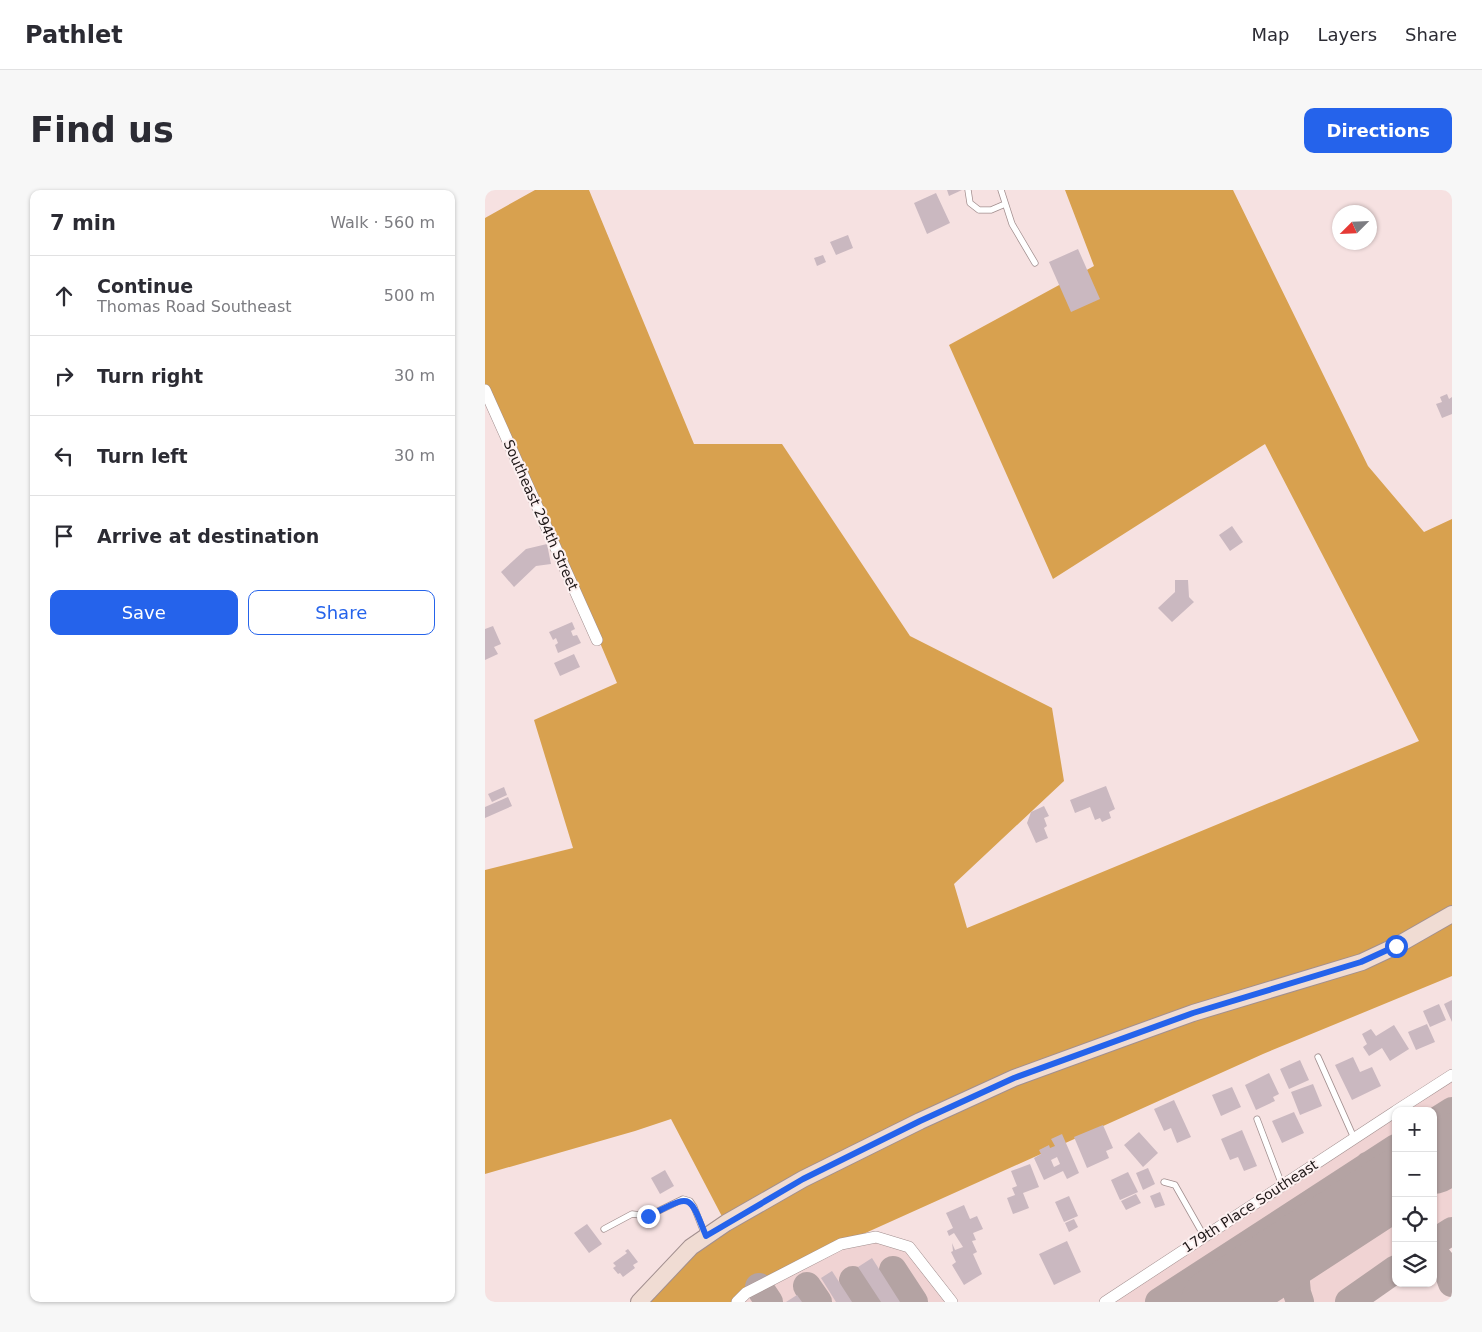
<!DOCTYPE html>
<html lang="en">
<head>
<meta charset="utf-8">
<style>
  :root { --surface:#fff; --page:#f7f7f7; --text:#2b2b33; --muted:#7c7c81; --line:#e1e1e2; --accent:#2563eb }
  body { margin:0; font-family:"DejaVu Sans",sans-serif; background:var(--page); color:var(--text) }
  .controls { position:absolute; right:15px; bottom:15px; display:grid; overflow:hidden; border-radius:10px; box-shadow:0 1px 4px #0004 }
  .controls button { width:45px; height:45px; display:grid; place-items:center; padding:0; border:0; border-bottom:1px solid var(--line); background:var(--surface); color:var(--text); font:25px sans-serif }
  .compass { position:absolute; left:847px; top:15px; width:45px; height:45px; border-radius:50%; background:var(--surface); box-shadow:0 1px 4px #0004; rotate:246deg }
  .stop { position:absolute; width:15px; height:15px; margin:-11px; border:4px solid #2563eb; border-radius:50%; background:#fff }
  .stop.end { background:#2563eb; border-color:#fff; box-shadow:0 1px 5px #0008 }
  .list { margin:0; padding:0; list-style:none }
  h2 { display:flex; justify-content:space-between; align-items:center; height:65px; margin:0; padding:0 20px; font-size:21px }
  h2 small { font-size:16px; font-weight:400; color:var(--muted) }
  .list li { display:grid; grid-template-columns:32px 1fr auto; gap:15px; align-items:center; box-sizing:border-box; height:80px; padding:0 20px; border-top:1px solid var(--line) }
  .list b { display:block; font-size:19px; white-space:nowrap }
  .list p { margin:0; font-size:16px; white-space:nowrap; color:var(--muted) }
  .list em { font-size:16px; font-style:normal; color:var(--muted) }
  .actions { display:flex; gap:10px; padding:15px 20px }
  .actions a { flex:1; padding:11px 0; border:1px solid var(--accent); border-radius:10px; text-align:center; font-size:18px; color:var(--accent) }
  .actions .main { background:var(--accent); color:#fff }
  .icon { flex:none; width:28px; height:28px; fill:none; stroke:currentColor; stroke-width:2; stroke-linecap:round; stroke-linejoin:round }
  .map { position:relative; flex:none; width:967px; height:1112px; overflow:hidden; border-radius:10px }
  header { display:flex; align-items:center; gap:30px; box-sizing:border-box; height:70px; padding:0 25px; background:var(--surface); border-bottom:1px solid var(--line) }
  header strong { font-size:24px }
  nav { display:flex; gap:28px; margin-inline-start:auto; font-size:18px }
  .intro { display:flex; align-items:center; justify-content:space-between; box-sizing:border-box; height:120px; padding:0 30px }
  h1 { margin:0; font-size:35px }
  .button { padding:12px 22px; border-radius:10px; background:var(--accent); color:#fff; font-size:18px; font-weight:700 }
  main { display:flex; gap:30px; padding:0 30px }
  aside { flex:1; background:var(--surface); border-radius:10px; box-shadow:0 1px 4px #0004 }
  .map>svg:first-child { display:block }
  .built { fill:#f0d3d3 }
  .forest { fill:#d8a14f }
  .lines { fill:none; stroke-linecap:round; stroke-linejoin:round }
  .taxiway { stroke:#b4a3a3; stroke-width:28 }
  .runway { stroke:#b4a3a3; stroke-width:68 }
  .building { fill:#cab8c0; fill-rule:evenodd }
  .lane-casing { stroke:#a28f8f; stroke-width:7 }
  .street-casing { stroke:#a28f8f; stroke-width:12 }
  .secondary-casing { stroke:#a28f8f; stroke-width:18 }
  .lane { stroke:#fff; stroke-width:5.5 }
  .street { stroke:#fff; stroke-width:11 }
  .secondary { stroke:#f0dcd3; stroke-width:16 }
  .route { stroke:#2563eb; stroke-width:6 }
  .labels { text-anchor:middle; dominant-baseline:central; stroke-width:4; stroke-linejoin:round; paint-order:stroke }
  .street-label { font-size:14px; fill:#1e1717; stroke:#fdf1f1 }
</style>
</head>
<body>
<header>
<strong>Pathlet</strong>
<nav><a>Map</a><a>Layers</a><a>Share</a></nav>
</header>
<div class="intro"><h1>Find us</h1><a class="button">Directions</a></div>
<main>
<aside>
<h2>7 min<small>Walk · 560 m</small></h2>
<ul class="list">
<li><svg class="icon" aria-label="ahead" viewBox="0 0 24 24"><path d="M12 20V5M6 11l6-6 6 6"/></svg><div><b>Continue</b><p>Thomas Road Southeast</p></div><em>500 m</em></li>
<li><svg class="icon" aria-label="right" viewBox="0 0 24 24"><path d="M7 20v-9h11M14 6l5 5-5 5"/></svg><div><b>Turn right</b></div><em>30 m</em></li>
<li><svg class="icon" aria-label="left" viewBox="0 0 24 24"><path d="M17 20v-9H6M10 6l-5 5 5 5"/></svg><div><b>Turn left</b></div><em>30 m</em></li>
<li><svg class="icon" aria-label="arrive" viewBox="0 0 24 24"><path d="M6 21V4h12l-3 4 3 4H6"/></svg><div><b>Arrive at destination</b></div></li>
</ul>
<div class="actions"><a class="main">Save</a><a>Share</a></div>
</aside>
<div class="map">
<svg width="967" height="1112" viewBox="0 0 967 1112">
  <rect width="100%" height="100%" fill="#f6e1e1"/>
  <path class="built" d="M967 883V1037L948 1049V921H911V1074L853 1112H620Z
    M391 1047 424 1057 467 1112H252L356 1054Z"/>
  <path class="forest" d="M50 0H104L209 254H297L425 446 567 518 579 591 469 694 482 738 934 551 780 254 568 389 464 155 609 76 580 0H748L883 276 939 342 967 329V786L778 864 356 1054 252 1112H164L207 1062 242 1036 186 929 150 941 0 984V680L88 658 49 530 132 493 110 441 0 194V28Z"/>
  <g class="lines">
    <path class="taxiway" d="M948 933 967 921
      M884 975 911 1013
      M948 1053 967 1041
      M808 1061 812 1103 815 1112
      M948 1062 962 1079 967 1093
      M408 1080 429 1112
      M368 1090 383 1112
      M322 1096 333 1112
      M274 1097 284 1112
      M674 1112 911 958
      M864 1112 911 1079"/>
    <path class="runway" d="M948 970 967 957
      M730 1112 911 994"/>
  </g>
  <path class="building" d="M462 0H477L464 6Z
    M451 3 465 33 442 44 429 13Z
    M363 45 368 58 351 65 345 52Z
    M593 59 615 109 586 122 564 72Z
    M338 65 341 72 332 76 329 68Z
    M962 204 964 209 967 207V224L957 228 951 214 957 212 955 207Z
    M747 336 758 352 745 361 734 345Z
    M62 354 66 374 51 376 29 397 16 382 41 359Z
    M690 390H703L704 407 709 412 687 432 673 418 690 402Z
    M87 432 90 439 86 441 88 446 92 445 96 453 73 463 70 455 73 453 71 448 68 450 64 442Z
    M8 436 16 454 9 457 13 464 0 470V439Z
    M89 464 95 477 75 486 69 473Z
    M621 596 630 619 624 622 626 628 617 632 615 628 610 630 605 617 590 623 585 610Z
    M19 597 22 605 7 612 3 604Z
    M23 607 27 616 0 628V617Z
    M559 616 564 626 559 628 562 636 559 638 563 648 551 653 542 633 546 622Z
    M967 810V832L959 814Z
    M954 814 961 830 945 837 938 821Z
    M942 834 950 852 931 860 923 842Z
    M909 835 924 859 905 871 897 858 884 866 878 857 882 854 877 844 886 839 891 846Z
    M868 867 875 882 887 877 896 896 867 910 850 875Z
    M815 870 824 890 804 899 795 879Z
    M784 883 794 904 788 907 790 911 771 920 760 895Z
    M828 894 837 916 815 925 806 902Z
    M747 897 756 917 736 926 727 905Z
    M689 910 706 947 692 953 686 938 679 941 669 919Z
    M809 922 819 943 797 953 787 931Z
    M618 935 628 958 621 961 624 968 602 978 589 947Z
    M757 940 772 976 759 981 753 967 745 970 736 949Z
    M654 942 673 963 658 977 639 955Z
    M577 944 594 983 582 989 578 981 559 990 549 968 556 964 554 960 564 955 565 958 570 956 566 949ZM572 967 575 974 569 977 566 970Z
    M545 974 554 997 538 1003 544 1018 528 1024 522 1008 530 1005 527 998 532 996 526 981Z
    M663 978 670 994 658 1000 651 983Z
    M180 980 189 996 175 1004 166 988Z
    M643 982 653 1002 635 1010 626 990Z
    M675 1002 680 1015 670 1018 665 1006Z
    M651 1004 656 1013 641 1020 636 1011Z
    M584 1006 593 1026 579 1032 570 1012Z
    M479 1015 485 1029 492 1026 498 1039 488 1043 491 1050 487 1051 492 1062 488 1064 497 1084 479 1095 467 1075 471 1072 466 1062 468 1061 467 1053 470 1060 478 1057 469 1043 464 1046 462 1041 468 1038 461 1023Z
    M589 1029 593 1037 584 1042 580 1033Z
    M102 1034 117 1054 104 1063 89 1043Z
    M582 1051 596 1082 569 1095 554 1064Z
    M143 1059 153 1072 148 1075 150 1078 138 1087 135 1083 133 1084 128 1078 131 1076 128 1073 142 1063 140 1061Z
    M387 1068 415 1112H396L373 1077Z
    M347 1081 367 1112H351L336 1088Z
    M312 1105 317 1112H301Z"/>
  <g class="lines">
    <g class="lane-casing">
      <path id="lane" d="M483 0 485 13 494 20H506L520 14
        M516 0 527 34 550 73
        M833 867 869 948
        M772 929 797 995
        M679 992 690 995 719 1046
        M119 1039 147 1024 163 1026 198 1009 205 1011 209 1017 220 1045"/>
    </g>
    <g class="street-casing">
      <path id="street" d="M0 200 112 450
        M911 921 967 885
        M252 1112 261 1103 356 1054 391 1047 424 1057 467 1112
        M620 1112 911 921"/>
    </g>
    <g class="secondary-casing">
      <path id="secondary" d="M154 1112 206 1057 241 1033 318 989 435 931 529 888 636 849 708 823 877 772 911 756 967 724"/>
    </g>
    <use href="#lane" class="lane"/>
    <use href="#street" class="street"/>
    <use href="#secondary" class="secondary"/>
  </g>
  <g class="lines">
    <path class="route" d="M163 1026C206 1006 203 1000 221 1046L318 989 435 931 529 888 708 823 876 772 911 756"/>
  </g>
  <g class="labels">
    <g class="street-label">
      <text transform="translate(56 325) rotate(66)">Southeast 294th Street</text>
      <text transform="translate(765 1016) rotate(-33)">179th Place Southeast</text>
    </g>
  </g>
</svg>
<div class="controls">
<button>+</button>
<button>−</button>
<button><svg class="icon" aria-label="locate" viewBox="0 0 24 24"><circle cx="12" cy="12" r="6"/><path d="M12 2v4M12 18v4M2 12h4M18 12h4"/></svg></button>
<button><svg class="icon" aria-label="layers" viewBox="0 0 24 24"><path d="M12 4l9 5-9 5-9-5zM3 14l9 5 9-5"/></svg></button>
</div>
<svg class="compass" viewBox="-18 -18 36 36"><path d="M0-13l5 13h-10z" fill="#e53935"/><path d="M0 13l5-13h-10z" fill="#7c7c81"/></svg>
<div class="stop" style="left:911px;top:756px"></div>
<div class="stop end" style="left:163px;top:1026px"></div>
</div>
</main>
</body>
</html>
